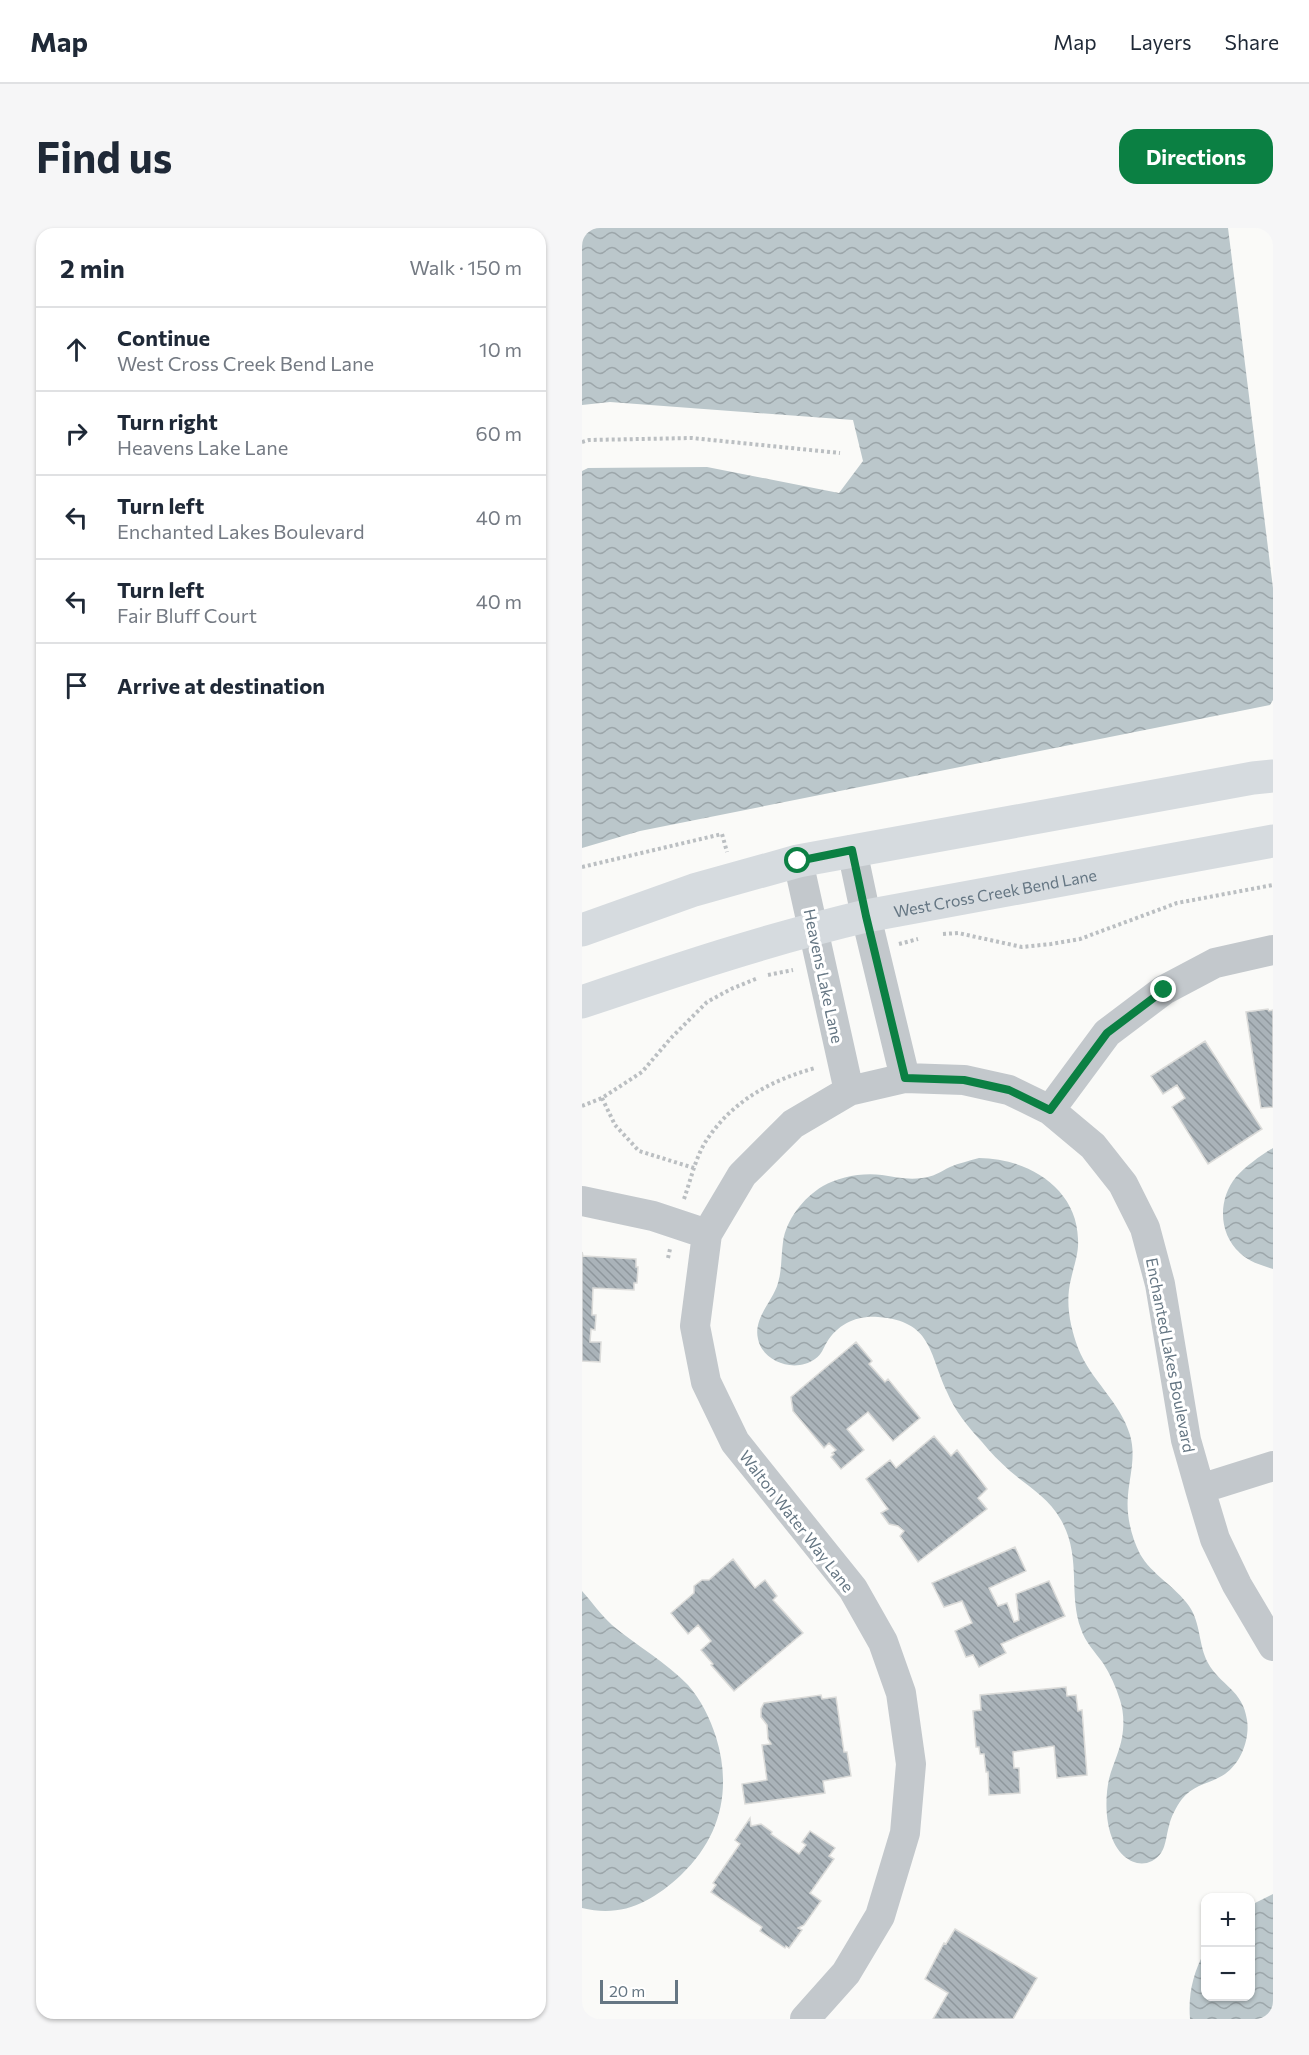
<!DOCTYPE html>
<html lang="en">
<head>
<meta charset="utf-8">
<style>
  :root { --surface:#fff; --page:#f6f6f7; --text:#1f2937; --muted:#747a83; --line:#e0e1e3; --accent:#0b8043 }
  body { margin:0; font-family:Commissioner,sans-serif; background:var(--page); color:var(--text) }
  .controls { position:absolute; right:18px; bottom:18px; display:grid; overflow:hidden; border-radius:12px; box-shadow:0 2px 4px #0004 }
  .controls button { width:54px; height:54px; display:grid; place-items:center; padding:0; border:0; border-bottom:2px solid var(--line); background:var(--surface); color:var(--text); font:30px sans-serif }
  .scale { position:absolute; left:18px; bottom:15px; width:78px; box-sizing:border-box; padding-left:6px; border:3px solid #657683; border-top:0; font-size:16px; line-height:21px; white-space:nowrap; color:#657683; -webkit-text-stroke:4px #fff; paint-order:stroke }
  .stop { position:absolute; width:18px; height:18px; margin:-14px; border:4px solid #0b8043; border-radius:50%; background:#fff }
  .stop.end { background:#0b8043; border-color:#fff; box-shadow:0 2px 6px #0008 }
  .list { margin:0; padding:0; list-style:none }
  h2 { display:flex; justify-content:space-between; align-items:center; height:78px; margin:0; padding:0 24px; font-size:26px }
  h2 small { font-size:20px; font-weight:400; color:var(--muted) }
  .list li { display:grid; grid-template-columns:39px 1fr auto; gap:18px; align-items:center; box-sizing:border-box; height:84px; padding:0 24px; border-top:2px solid var(--line) }
  .list b { display:block; font-size:22px; white-space:nowrap }
  .list p { margin:0; font-size:20px; white-space:nowrap; color:var(--muted) }
  .list em { font-size:20px; font-style:normal; color:var(--muted) }
  .icon { flex:none; width:33px; height:33px; fill:none; stroke:currentColor; stroke-width:2; stroke-linecap:round; stroke-linejoin:round }
  .map { position:relative; flex:none; width:691px; height:1791px; overflow:hidden; border-radius:18px }
  header { display:flex; align-items:center; gap:36px; box-sizing:border-box; height:84px; padding:0 30px; background:var(--surface); border-bottom:2px solid var(--line) }
  header strong { font-size:28px }
  nav { display:flex; gap:33px; margin-inline-start:auto; font-size:21px }
  .intro { display:flex; align-items:center; justify-content:space-between; box-sizing:border-box; height:144px; padding:0 36px }
  h1 { margin:0; font-size:42px }
  .button { padding:15px 27px; border-radius:18px; background:var(--accent); color:#fff; font-size:21px; font-weight:700 }
  main { display:flex; gap:36px; padding:0 36px }
  aside { flex:1; background:var(--surface); border-radius:18px; box-shadow:0 2px 4px #0004 }
  .map>svg:first-child { display:block }
  .water { fill:url(#water-waves) }
  .building { fill:url(#building-back-hatch); stroke:#dcdcda; stroke-width:1.5 }
  .lines { fill:none; stroke-linecap:round; stroke-linejoin:round }
  .path { stroke:#bbbfc2; stroke-width:4; stroke-dasharray:3 3; stroke-linecap:butt }
  .minor { stroke:#c3c8cc; stroke-width:30 }
  .secondary { stroke:#d6dbdf; stroke-width:33 }
  .route { stroke:#0b8043; stroke-width:8 }
  .labels { text-anchor:middle; dominant-baseline:central; stroke-width:6; stroke-linejoin:round; paint-order:stroke }
  .street-label { font-size:16px; fill:#657683; stroke:#fff }
</style>
</head>
<body>
<header>
<strong>Map</strong>
<nav><a>Map</a><a>Layers</a><a>Share</a></nav>
</header>
<div class="intro"><h1>Find us</h1><a class="button">Directions</a></div>
<main>
<aside>
<h2>2 min<small>Walk · 150 m</small></h2>
<ul class="list">
<li><svg class="icon" aria-label="ahead" viewBox="0 0 24 24"><path d="M12 20V5M6 11l6-6 6 6"/></svg><div><b>Continue</b><p>West Cross Creek Bend Lane</p></div><em>10 m</em></li>
<li><svg class="icon" aria-label="right" viewBox="0 0 24 24"><path d="M7 20v-9h11M14 6l5 5-5 5"/></svg><div><b>Turn right</b><p>Heavens Lake Lane</p></div><em>60 m</em></li>
<li><svg class="icon" aria-label="left" viewBox="0 0 24 24"><path d="M17 20v-9H6M10 6l-5 5 5 5"/></svg><div><b>Turn left</b><p>Enchanted Lakes Boulevard</p></div><em>40 m</em></li>
<li><svg class="icon" aria-label="left" viewBox="0 0 24 24"><path d="M17 20v-9H6M10 6l-5 5 5 5"/></svg><div><b>Turn left</b><p>Fair Bluff Court</p></div><em>40 m</em></li>
<li><svg class="icon" aria-label="arrive" viewBox="0 0 24 24"><path d="M6 21V4h12l-3 4 3 4H6"/></svg><div><b>Arrive at destination</b></div></li>
</ul>
</aside>
<div class="map">
<svg width="691" height="1791" viewBox="0 0 691 1791">
  <defs>
    <pattern id="water-waves" width="16" height="10" patternUnits="userSpaceOnUse" patternTransform="scale(1.5)"><rect width="16" height="10" fill="#bbc7cb"/><path d="M0 5q4-4 8 0t8 0" fill="none" stroke="#9ca6aa"/></pattern>
    <pattern id="building-back-hatch" width="6" height="6" patternUnits="userSpaceOnUse" patternTransform="scale(1.5)"><rect width="6" height="6" fill="#aab3b9"/><path d="M-1 5l2 2M0 0l6 6M5-1l2 2" fill="none" stroke="#8e969c"/></pattern>
  </defs>
  <rect width="100%" height="100%" fill="#fafaf8"/>
  <path class="water" d="M0 0H646L691 360V472L688 477 58 603 0 620V243L6 240 125 239 257 265 281 233 271 192 28 174 0 177Z
    M691 920V1041C679 1037 667 1034 658 1025 636 1005 636 971 654 949 664 938 678 928 691 920Z
    M397 930C444 930 495 959 496 1011 497 1025 492 1037 489 1051 483 1074 488 1098 496 1120 509 1153 538 1173 548 1207 554 1228 548 1246 546 1267 544 1287 549 1308 558 1326 570 1347 593 1358 607 1378 619 1395 616 1416 626 1435 638 1457 661 1462 665 1492 668 1511 659 1535 643 1546 628 1556 612 1556 600 1571 594 1579 589 1589 587 1598 583 1612 584 1626 570 1633 560 1638 550 1635 542 1628 523 1611 522 1574 527 1551 531 1535 540 1519 541 1502 542 1492 541 1481 538 1472 534 1459 528 1446 521 1435 513 1424 503 1414 499 1401 486 1366 500 1329 479 1292 467 1270 447 1259 428 1243 418 1234 408 1224 400 1214 386 1199 373 1183 365 1164 347 1125 350 1093 296 1089 275 1087 256 1096 245 1114 240 1122 241 1125 233 1131 214 1145 181 1135 176 1111 171 1090 191 1073 196 1055 200 1042 199 1028 201 1014 204 992 221 970 241 958 256 949 281 944 300 947 314 949 325 952 340 950 351 949 358 944 368 939 377 935 387 933 397 930Z
    M0 1363C10 1374 19 1387 30 1397 55 1418 84 1434 106 1457 119 1472 128 1490 134 1509 150 1561 139 1609 99 1647 70 1674 40 1690 0 1680Z
    M691 1666V1791H608C606 1766 611 1745 623 1723L624 1768H668L669 1677Z"/>
  <path class="building" d="M686 781 687 783 691 782V879L679 880 664 784Z
    M623 813 680 901 626 936 590 879 603 870 595 857 581 866 569 848Z
    M0 1024 1 1028 54 1031V1039H56L55 1055H52V1062L11 1060 10 1087H14L13 1102 9 1101 8 1114H19L18 1134 0 1133Z
    M274 1114 290 1133 287 1136 303 1154 306 1151 338 1190 311 1213 286 1184 265 1201 282 1222 259 1241 249 1229 252 1226 250 1225 254 1222 247 1215 242 1220 211 1183 209 1169Z
    M352 1208 369 1228 375 1222 405 1261 396 1270 405 1281 336 1334 318 1308 322 1303 316 1298 307 1296 299 1285 306 1281 284 1251 308 1232 314 1240Z
    M433 1319 444 1343 407 1360 416 1378 425 1375 432 1394 437 1392 434 1366 467 1353 483 1388 419 1416 424 1425 397 1439 391 1427 384 1429 373 1403 390 1395 380 1373 362 1379 350 1355Z
    M151 1331 173 1360 183 1352 195 1368 191 1372 221 1405 152 1463 129 1437 131 1436 119 1422 129 1413 116 1397 106 1406 89 1385 112 1365V1358L120 1352H127Z
    M484 1459 485 1468 494 1467 496 1483 500 1482 505 1547 475 1550 472 1518 431 1524 432 1540H437L438 1565 407 1567 406 1544H404L402 1526H398L397 1519H394L391 1483 399 1482 398 1467Z
    M239 1467 240 1471 254 1469 262 1524H265L269 1548 241 1553 243 1565 163 1576 160 1556 185 1552 180 1517 189 1516 186 1511 185 1497 179 1489V1481L182 1475Z
    M168 1590 169 1598 179 1596 190 1604 189 1606 217 1626 224 1617 220 1614 228 1603 253 1620 247 1628 252 1631 228 1665 239 1673 222 1697 216 1700 220 1702 207 1720 204 1718 203 1720 178 1703 180 1699 129 1664 134 1657 131 1655 158 1616 153 1612Z
    M373 1701 455 1750 431 1791H351L366 1765 343 1751 362 1715 364 1716Z"/>
  <g class="lines">
    <path class="path" d="M0 214 7 212 110 210 258 225
      M0 639 140 606 145 624
      M361 706 376 705 440 719 469 716 498 711 595 675 691 657
      M317 716 336 711
      M186 747 211 742
      M20 870 33 897 57 923 112 940
      M0 878 20 870 60 844 89 810 125 774 149 761 176 750
      M102 971C109 951 114 927 126 910 152 872 190 852 233 840
      M86 1030 88 1021"/>
    <path class="minor" d="M270 622 284 688 323 850
      M216 633 267 863
      M468 882 525 805 582 762 633 735 691 722
      M0 973 71 988 125 1006
      M618 1261 691 1238
      M223 1791 264 1745 298 1688 323 1605 329 1536 319 1465 301 1414 271 1361 153 1214 124 1154 113 1098 125 1006 160 947 211 896 267 863 323 850 382 852 427 862 468 882 511 918 541 956 563 1000 578 1056 604 1212 618 1261 633 1311 655 1357 691 1418"/>
    <g class="secondary">
      <path d="M0 702 112 662 216 633 671 550 691 548"/>
      <path id="s1" d="M0 774C94 742 187 711 284 688L691 613"/>
    </g>
  </g>
  <g class="lines">
    <path class="route" d="M216 633 270 622 284 688 323 850 382 852 427 862 468 882 525 805 582 762"/>
  </g>
  <g class="labels">
    <g class="street-label">
      <text stroke="none"><textPath href="#s1" startOffset="428">West Cross Creek Bend Lane</textPath></text>
      <text transform="translate(242 748) rotate(78)">Heavens Lake Lane</text>
      <text transform="translate(589 1127) rotate(79)">Enchanted Lakes Boulevard</text>
      <text transform="translate(215 1293) rotate(52)">Walton Water Way Lane</text>
    </g>
  </g>
</svg>
<div class="controls">
<button>+</button>
<button>−</button>
</div>
<div class="scale">20 m</div>
<div class="stop" style="left:216px;top:633px"></div>
<div class="stop end" style="left:582px;top:762px"></div>
</div>
</main>
</body>
</html>
